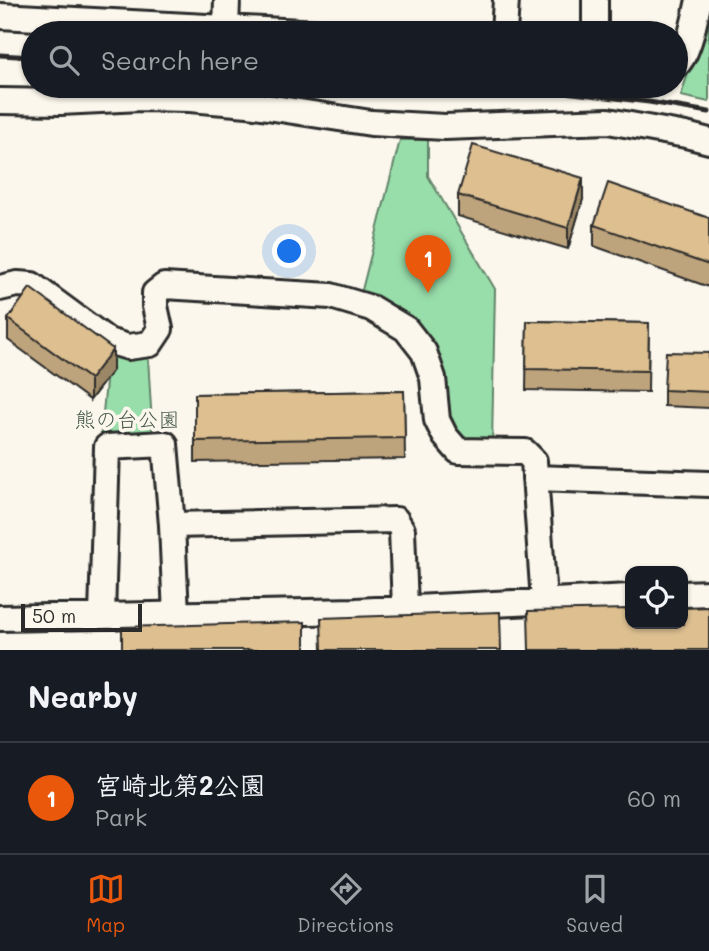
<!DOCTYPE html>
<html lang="en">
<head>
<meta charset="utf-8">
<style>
  :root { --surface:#171b24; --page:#20242c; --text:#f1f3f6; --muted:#9ea1a6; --line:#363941; --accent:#ea580c }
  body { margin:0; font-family:Mali,"Klee One",sans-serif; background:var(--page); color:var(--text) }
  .controls { position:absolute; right:21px; bottom:21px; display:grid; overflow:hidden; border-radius:14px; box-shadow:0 2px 5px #0004 }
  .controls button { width:63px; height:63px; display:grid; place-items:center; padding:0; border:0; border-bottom:2px solid var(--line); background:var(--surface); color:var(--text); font:35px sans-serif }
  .scale { position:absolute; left:21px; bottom:18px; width:121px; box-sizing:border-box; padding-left:7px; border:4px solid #2b2b2b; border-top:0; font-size:19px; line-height:24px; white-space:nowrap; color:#2b2b2b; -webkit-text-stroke:5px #fbf7ec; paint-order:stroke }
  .you { position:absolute; left:290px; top:252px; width:24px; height:24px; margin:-18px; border:5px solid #fff; border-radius:50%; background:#1a73e8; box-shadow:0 0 0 10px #1a73e833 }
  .badge { display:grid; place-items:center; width:46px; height:46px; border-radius:50%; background:var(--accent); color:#fff; font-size:23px; font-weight:700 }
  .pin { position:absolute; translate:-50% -58px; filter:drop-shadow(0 2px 4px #0008) }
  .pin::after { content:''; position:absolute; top:37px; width:24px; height:21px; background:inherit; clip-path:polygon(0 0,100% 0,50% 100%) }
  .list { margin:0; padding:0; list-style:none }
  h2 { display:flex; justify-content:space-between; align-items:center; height:91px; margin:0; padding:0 28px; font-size:30px }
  h2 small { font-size:23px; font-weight:400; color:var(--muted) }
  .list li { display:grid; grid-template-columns:46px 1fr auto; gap:21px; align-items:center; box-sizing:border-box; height:112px; padding:0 28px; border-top:2px solid var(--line) }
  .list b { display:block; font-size:26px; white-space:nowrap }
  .list p { margin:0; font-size:23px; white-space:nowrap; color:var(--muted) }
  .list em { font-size:23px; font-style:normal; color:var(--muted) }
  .icon { flex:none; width:38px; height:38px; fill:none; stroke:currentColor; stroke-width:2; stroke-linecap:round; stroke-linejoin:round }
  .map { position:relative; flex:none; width:709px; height:650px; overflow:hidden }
  .search { position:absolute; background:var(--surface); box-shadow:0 2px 5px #0004; left:21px; right:21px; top:21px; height:77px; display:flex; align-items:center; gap:18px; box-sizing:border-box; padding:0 24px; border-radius:38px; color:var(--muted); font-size:26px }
  .sheet { height:203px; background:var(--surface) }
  nav { display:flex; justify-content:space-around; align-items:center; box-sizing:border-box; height:98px; border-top:2px solid var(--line); background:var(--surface); font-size:19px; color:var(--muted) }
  nav a { display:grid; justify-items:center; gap:4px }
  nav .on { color:var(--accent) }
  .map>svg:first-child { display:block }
  .green { fill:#98deaa; stroke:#62846a; stroke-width:2 }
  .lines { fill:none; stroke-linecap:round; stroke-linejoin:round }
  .minor-casing { stroke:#2b2b2b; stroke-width:30 }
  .minor { stroke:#fbf7ec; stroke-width:24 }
  .rail { stroke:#2b2b2b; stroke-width:5 }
  .wall { fill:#bea47c; stroke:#2b2b2b; stroke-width:2 }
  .shaded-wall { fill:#9b8665; stroke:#2b2b2b; stroke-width:2 }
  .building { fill:#ddbf90; stroke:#2b2b2b; stroke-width:2 }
  .labels { text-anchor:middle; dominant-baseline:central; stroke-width:7; stroke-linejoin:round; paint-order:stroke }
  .park-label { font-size:21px; fill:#46584b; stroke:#fbf7ec }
</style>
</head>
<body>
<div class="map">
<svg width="709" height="650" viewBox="0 0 709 650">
  <rect width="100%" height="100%" fill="#fbf7ec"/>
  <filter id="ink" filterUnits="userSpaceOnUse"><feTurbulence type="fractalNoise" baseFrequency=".0143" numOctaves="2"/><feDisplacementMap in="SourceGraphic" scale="14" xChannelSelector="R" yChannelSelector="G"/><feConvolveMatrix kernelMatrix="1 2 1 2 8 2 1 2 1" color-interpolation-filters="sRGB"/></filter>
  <g filter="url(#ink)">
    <path class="green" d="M709 2V102L681 96Z
      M400 140H428V176L495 289 492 445H468L447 431 436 364 360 298Z
      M109 352 125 356 148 357 153 442 100 443Z"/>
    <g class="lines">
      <g class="minor-casing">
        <path id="minor" d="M0 16 319 33
          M226 28 227 0
          M504 33 506 0
          M595 33V0
          M676 65C689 55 695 17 699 0
          M0 101 60 102 141 98 190 99 248 104 371 123 445 127 608 121 686 135 709 141
          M0 288 17 284 32 285 108 341 128 347 150 344 160 329 155 306V293L164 286 331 296 371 308 406 329 424 352 433 378 437 420 445 436 458 451 525 452 534 461 544 601
          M535 478 709 484
          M172 525 396 520 402 530 405 608
          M683 594 709 593
          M102 616 107 447 165 444 172 525 176 615
          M0 618 356 611 630 597"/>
      </g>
      <use href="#minor" class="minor"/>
      <path class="rail" d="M0 55 33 57
        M514 86 649 102 709 112"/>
    </g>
    <path class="wall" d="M458 195 583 199 568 249 458 216Z
      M709 218V287L594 246V225Z
      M8 319 113 370 90 400 8 340Z
      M527 321 649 323 648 392 526 390Z
      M709 353V408L664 406V390Z
      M404 391 405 459 195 462V394Z"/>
    <path class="shaded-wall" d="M583 178V199L568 249V228Z
      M113 349V370L90 400V379Z"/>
    <path class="building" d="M473 145 583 178 568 228 458 195Z
      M608 183 709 218V265L594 225Z
      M30 288 113 349 90 379 8 319Z
      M527 321 649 323 648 371 526 369Z
      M666 352 709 353V392L664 390Z
      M404 391 405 438 195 441V394Z
      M709 607V650H529L528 611 630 609V624H683V608Z
      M500 612 501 650H322L321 618Z
      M305 622V650H122V627Z"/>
  </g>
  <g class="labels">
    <g class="park-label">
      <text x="127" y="418">熊の台公園</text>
    </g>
  </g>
</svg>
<div class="controls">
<button><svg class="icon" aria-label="locate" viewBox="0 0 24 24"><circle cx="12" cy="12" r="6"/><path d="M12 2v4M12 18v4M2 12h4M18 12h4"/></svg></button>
</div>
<div class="scale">50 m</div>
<div class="you"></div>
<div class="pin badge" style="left:428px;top:293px">1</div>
<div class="search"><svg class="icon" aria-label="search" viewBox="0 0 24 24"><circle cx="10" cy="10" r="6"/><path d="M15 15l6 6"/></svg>Search here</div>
</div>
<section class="sheet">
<h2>Nearby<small></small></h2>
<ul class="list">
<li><span class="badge">1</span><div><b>宮崎北第2公園</b><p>Park</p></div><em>60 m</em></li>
</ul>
</section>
<nav>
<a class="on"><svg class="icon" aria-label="map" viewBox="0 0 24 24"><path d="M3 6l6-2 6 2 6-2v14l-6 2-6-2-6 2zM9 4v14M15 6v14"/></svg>Map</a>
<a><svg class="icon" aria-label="directions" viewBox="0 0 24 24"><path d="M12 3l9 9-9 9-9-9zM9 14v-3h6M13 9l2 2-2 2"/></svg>Directions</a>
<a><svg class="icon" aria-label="saved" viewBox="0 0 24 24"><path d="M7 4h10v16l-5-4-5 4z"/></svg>Saved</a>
</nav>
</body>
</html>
